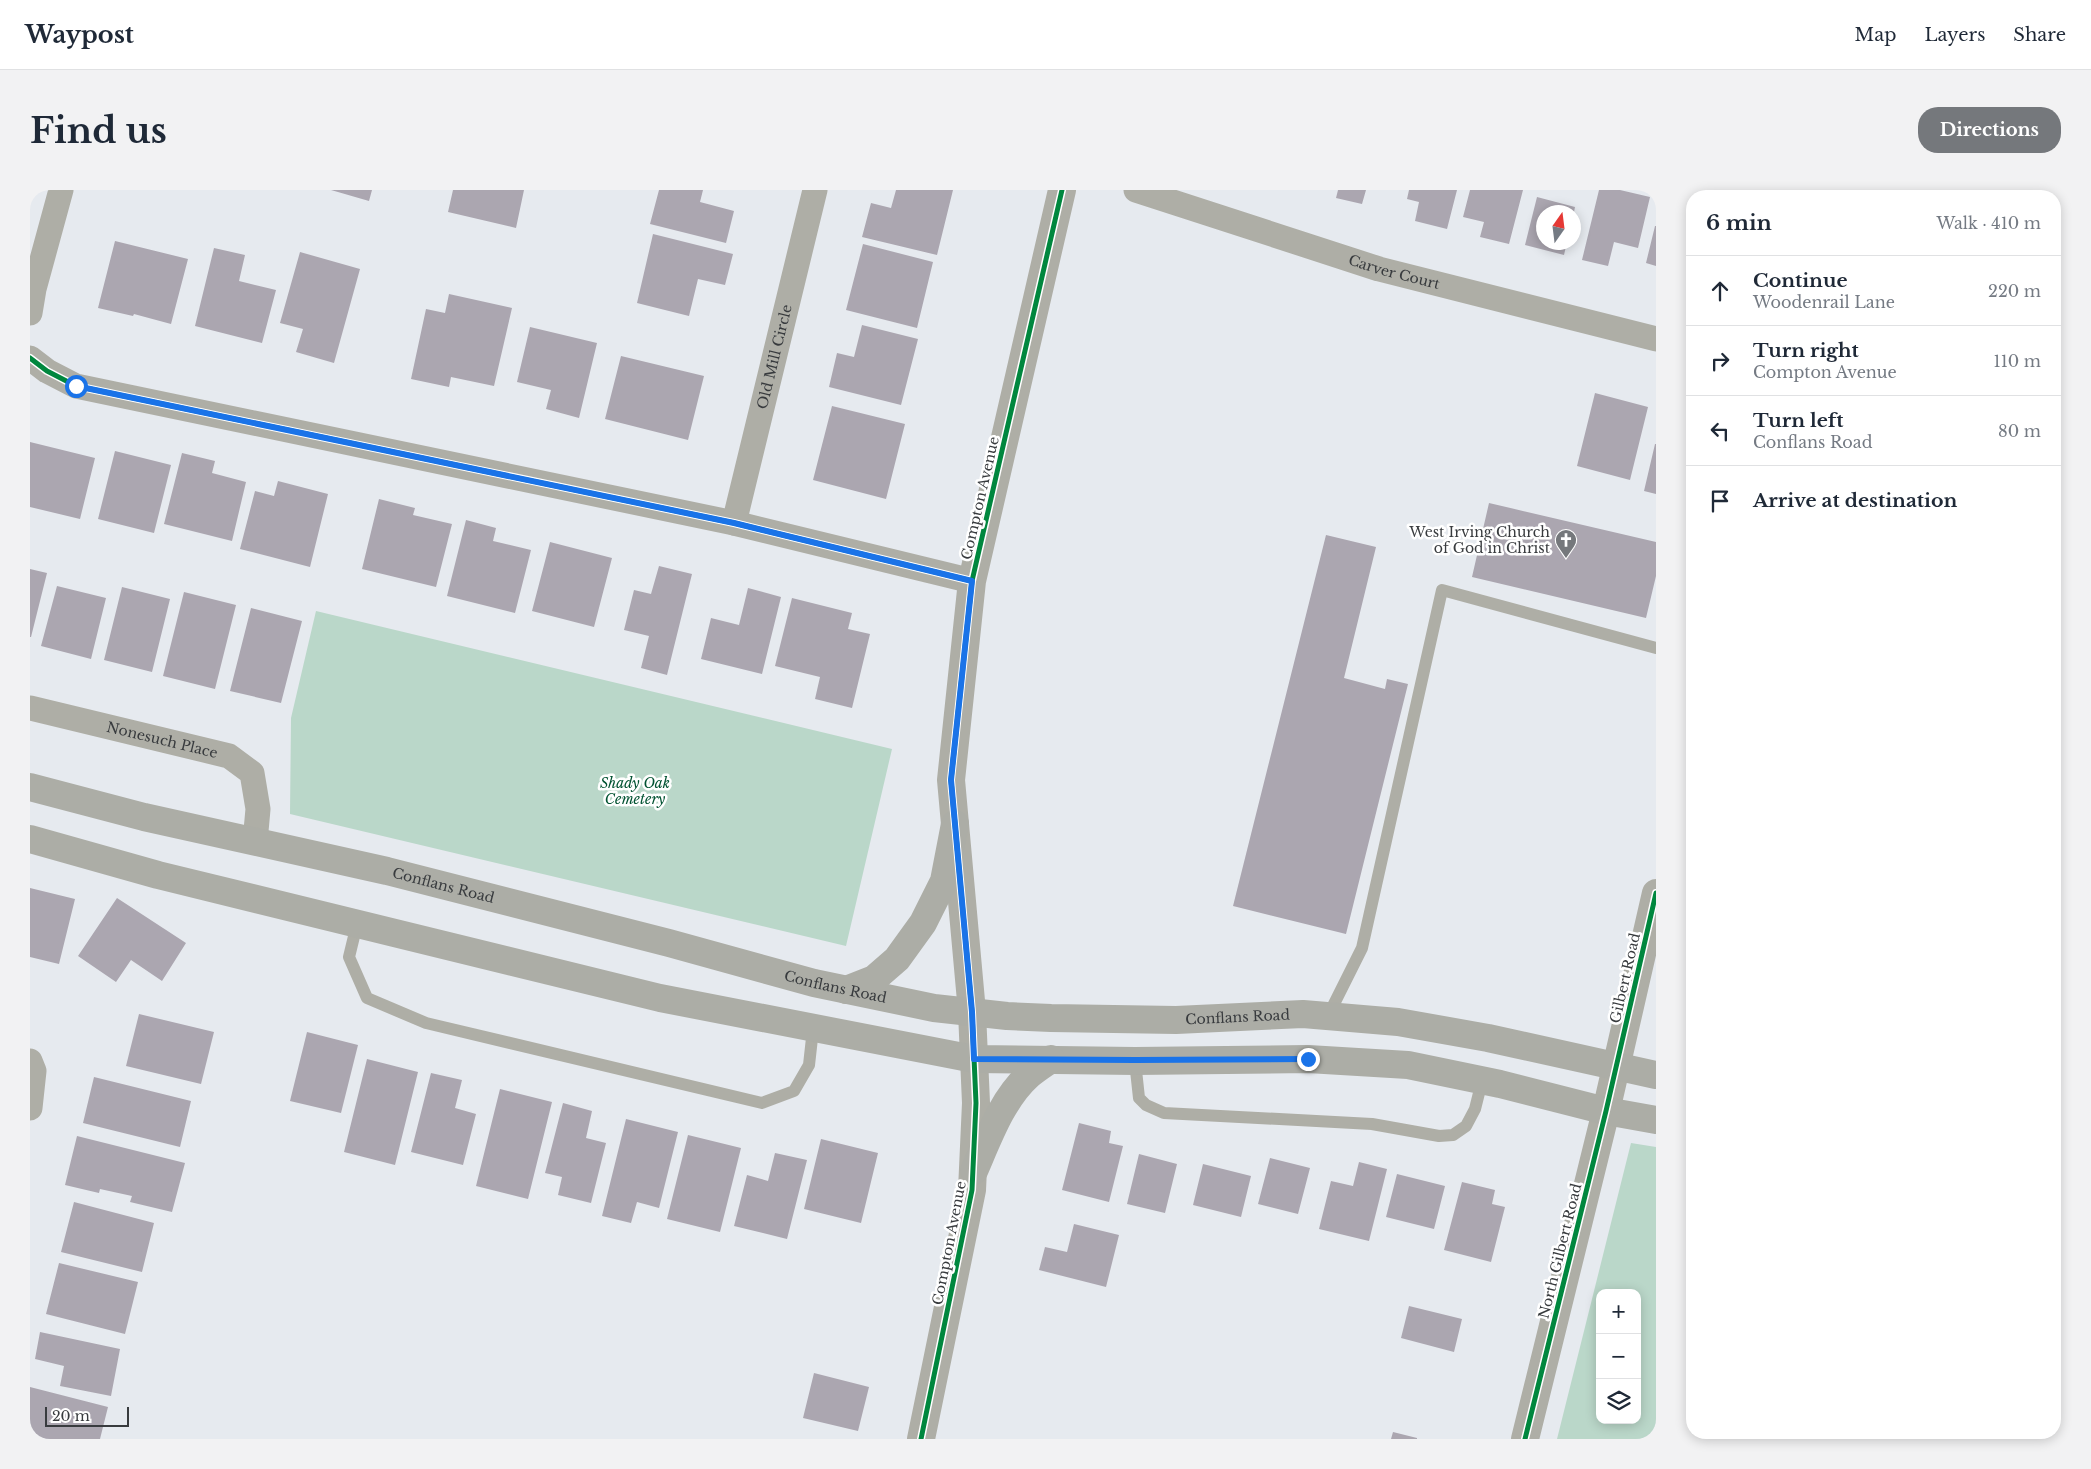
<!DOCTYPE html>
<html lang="en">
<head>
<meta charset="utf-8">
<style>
  :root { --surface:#fff; --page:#f2f2f3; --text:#1f2937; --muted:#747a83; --line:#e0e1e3; --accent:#75787c }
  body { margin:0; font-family:"Libre Baskerville",serif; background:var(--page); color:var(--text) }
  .controls { position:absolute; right:15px; bottom:15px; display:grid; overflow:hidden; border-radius:10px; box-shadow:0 2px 12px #0003 }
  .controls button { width:45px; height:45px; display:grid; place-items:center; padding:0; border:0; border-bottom:1px solid var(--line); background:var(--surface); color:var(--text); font:25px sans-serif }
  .compass { position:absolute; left:1506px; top:15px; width:45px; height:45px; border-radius:50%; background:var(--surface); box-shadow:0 2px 12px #0003; rotate:14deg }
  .scale { position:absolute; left:15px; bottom:12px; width:84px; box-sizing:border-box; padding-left:5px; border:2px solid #383b3e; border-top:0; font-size:14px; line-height:18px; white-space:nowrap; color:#383b3e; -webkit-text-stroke:4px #fff; paint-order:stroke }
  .stop { position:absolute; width:15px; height:15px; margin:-11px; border:4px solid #1a73e8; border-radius:50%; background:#fff }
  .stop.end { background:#1a73e8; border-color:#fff; box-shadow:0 1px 5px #0008 }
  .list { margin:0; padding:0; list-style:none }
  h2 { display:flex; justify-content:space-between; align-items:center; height:65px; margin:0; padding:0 20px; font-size:21px }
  h2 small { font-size:16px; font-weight:400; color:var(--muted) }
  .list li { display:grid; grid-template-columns:32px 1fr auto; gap:15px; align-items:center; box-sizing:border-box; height:70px; padding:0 20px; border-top:1px solid var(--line) }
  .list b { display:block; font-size:19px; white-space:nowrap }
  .list p { margin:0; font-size:16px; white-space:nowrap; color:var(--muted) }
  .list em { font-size:16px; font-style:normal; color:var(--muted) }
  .icon { flex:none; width:28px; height:28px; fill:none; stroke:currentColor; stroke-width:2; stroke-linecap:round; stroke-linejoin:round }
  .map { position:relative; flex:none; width:1626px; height:1249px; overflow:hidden; border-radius:20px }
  header { display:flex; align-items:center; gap:30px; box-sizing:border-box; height:70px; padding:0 25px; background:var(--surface); border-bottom:1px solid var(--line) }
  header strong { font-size:24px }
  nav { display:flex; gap:28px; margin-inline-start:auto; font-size:18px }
  .intro { display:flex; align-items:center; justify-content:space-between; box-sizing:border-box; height:120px; padding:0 30px }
  h1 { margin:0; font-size:35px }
  .button { padding:12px 22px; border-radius:20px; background:var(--accent); color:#fff; font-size:18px; font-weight:700 }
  main { display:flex; gap:30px; padding:0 30px }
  aside { flex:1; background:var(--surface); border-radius:20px; box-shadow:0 2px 12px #0003 }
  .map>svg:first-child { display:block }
  .green { fill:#bad7c9; fill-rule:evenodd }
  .building { fill:#aba6b0 }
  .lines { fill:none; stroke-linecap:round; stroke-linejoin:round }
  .service { stroke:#aeaea6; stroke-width:12 }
  .minor { stroke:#aeaea6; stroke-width:25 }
  .tertiary { stroke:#aeaea6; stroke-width:28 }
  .secondary { stroke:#acada6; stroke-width:28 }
  .cycleway-casing { stroke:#fff; stroke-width:8 }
  .cycleway { stroke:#00873e; stroke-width:5 }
  .route { stroke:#1a73e8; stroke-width:6 }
  .labels { text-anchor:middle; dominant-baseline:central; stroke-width:5; stroke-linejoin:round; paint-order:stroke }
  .street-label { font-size:14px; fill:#383b3e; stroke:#fff }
  .poi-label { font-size:14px; fill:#383b3e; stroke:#fff; text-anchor:end }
  .park-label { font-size:14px; font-style:italic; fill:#005231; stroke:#fff }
</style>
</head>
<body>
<header>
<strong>Waypost</strong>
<nav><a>Map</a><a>Layers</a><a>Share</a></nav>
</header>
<div class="intro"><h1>Find us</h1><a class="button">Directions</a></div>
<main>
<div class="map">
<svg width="1626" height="1249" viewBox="0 0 1626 1249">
  <rect width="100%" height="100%" fill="#e6eaef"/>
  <path class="green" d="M286 421 862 559 816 756 260 624 261 528Z
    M1601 953 1626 957V1249H1527ZM1570 1103H1607V1230H1570Z"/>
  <path class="building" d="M301 0H342L339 11Z
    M423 0H494L486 38 418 22Z
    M629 0H673L670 12 704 21 696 53 620 34Z
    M866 0H923L907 65 832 47 841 13 861 18Z
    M1308 0H1336L1332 14 1306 8Z
    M1379 0H1427L1417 39 1385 31 1389 12 1377 9Z
    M1440 0H1493L1479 54 1450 47 1454 32 1433 27Z
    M1569 0H1590L1620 7 1608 58 1584 52 1578 76 1552 70Z
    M1507 7 1545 17 1544 22H1514V52H1537L1534 65 1495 55Z
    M1625 36H1626V76L1616 73Z
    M623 44 703 64 695 95 668 89 659 126 607 113Z
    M85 51 158 69 141 134 104 124 103 126 68 118Z
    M833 54 903 72 887 138 816 120Z
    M184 58 215 65 209 91 246 100 232 153 165 136Z
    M270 62 330 79 304 173 266 162 273 139 250 133Z
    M419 104 482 118 464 196 421 187 419 197 381 189 396 119 415 123Z
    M832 135 888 149 871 215 799 197 807 163 824 167Z
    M500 137 567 153 549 228 516 219 521 200 487 192Z
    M591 166 674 186 658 250 575 229Z
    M1565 203 1618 217 1600 290 1547 276Z
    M802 216 875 234 856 309 783 290Z
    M0 252 65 268 50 329 0 317Z
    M1625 254H1626V304L1614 301Z
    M85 261 141 275 124 343 68 329Z
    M152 263 185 271 182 283 216 292 202 351 134 334Z
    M248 291 298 304 280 377 210 359 225 301 244 306Z
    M349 309 385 318 383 325 422 334 406 397 332 379Z
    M1459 313 1626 352V386L1616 428 1442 387Z
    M436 330 466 338 463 351 501 360 485 423 417 406Z
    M1296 345 1346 357 1314 488 1355 499 1357 489 1378 494 1316 744 1203 716Z
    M520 352 582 368 564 437 502 421Z
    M629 376 662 384 637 485 611 478 619 446 594 440 604 400 621 404Z
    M0 379 17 383 1 447H0Z
    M27 396 76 408 61 469 11 456Z
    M92 397 140 409 122 482 74 470Z
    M718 398 751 407 732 484 671 469 681 428 709 435Z
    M154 402 206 415 185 499 133 486Z
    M762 408 822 423 818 439 840 444 822 518 785 509 790 487 745 476Z
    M221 418 272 431 251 513 200 501Z
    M0 698 45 709 29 774 0 767Z
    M87 708 156 753 132 791 101 770 86 792 48 766Z
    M109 824 184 842 171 894 96 876Z
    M277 842 328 855 311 923 260 911Z
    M337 869 388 882 365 975 314 962Z
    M401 883 432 890 425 918 446 924 433 975 381 962Z
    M64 887 161 911 150 957 53 933Z
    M470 899 522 912 498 1009 446 996Z
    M533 913 562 921 556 948 576 953 561 1013 528 1005 532 987 515 983Z
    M596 929 648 942 629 1018 607 1012 601 1033 572 1026Z
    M1049 933 1081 941 1079 953 1093 956 1079 1012 1032 1000Z
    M658 945 711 958 690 1042 637 1029Z
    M47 946 155 973 142 1022 100 1012 102 1006 70 999 69 1003 35 995Z
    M791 949 848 963 831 1033 774 1019Z
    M745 963 777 970 757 1049 704 1036 717 985 738 991Z
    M1109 964 1147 974 1135 1023 1097 1014Z
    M1240 968 1280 978 1268 1024 1228 1014Z
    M1329 972 1357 979 1339 1051 1289 1039 1301 991 1323 996Z
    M1173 974 1221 986 1211 1027 1163 1015Z
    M1367 984 1415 996 1404 1039 1356 1027Z
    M1432 992 1465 1000 1462 1014 1475 1017 1461 1072 1414 1060Z
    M44 1012 124 1033 112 1082 31 1062Z
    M1044 1034 1089 1045 1076 1097 1009 1080 1015 1057 1037 1062Z
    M29 1073 108 1092 95 1144 16 1124Z
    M1379 1116 1432 1129 1424 1162 1371 1148Z
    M10 1142 90 1159 81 1206 30 1196 34 1176 5 1169Z
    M784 1183 839 1197 828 1241 773 1228Z
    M0 1197 78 1217 70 1249H0Z
    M1363 1242 1387 1248V1249H1361Z"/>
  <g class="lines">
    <path class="service" d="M327 734 319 767 337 808 396 833 732 913 764 901 779 875 783 839
      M1298 826 1332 758 1412 400 1626 458
      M1105 871 1109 908 1116 915 1134 923 1342 934 1409 946 1423 945 1436 936 1445 919 1452 891"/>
    <g class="minor">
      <path id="s1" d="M1106 0 1349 79 1626 149"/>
      <path d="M0 123 4 99 31 0"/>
      <path d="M0 168 17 181 46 196 704 333 942 391"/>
      <path id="s2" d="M704 333 785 0"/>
      <path id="s3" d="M0 518 199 566 222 583 228 619 225 652"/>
      <path d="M0 871 4 881 0 918"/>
    </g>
    <path class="tertiary" d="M891 1249 942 1000 946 913 942 822 921 590 942 391 1032 0
      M1495 1249 1576 921 1626 703"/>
    <g class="secondary">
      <path id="s4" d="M0 597 114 627 357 681 639 753 784 793 904 818 977 826 1021 828 1146 830 1273 824 1368 832 1458 848 1626 885"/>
      <path d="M0 649 128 685 630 808 944 869 1105 871 1278 869 1378 875 1470 894 1576 921 1626 930"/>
      <path d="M816 800 844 789 867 769 893 733 914 691 925 634"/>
      <path d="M944 981C958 949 972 909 999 885 1006 879 1014 874 1021 869"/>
    </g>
    <g class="cycleway-casing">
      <path id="cycleway" d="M0 168 17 181 46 196 704 333 942 391
        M891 1249 942 1000 946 913 942 822 921 590 942 391 1032 0
        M1495 1249 1576 921 1626 703"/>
    </g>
    <use href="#cycleway" class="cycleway"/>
  </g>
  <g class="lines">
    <path class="route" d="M46 196 704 333 942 391 921 590 942 822 944 869 1105 870 1278 869"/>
  </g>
  <defs>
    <g id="church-pin" transform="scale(1.125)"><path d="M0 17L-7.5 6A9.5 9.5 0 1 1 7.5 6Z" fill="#75787c" stroke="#fff"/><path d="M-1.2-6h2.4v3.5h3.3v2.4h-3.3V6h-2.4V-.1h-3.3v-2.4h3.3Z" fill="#fff"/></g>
  </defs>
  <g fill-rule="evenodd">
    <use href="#church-pin" x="1536" y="350"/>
  </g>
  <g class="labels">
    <g class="street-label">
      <text stroke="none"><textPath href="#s1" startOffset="271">Carver Court</textPath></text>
      <text stroke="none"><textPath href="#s2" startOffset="171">Old Mill Circle</textPath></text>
      <text transform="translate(950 308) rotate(-77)">Compton Avenue</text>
      <text stroke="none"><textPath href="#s3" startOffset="136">Nonesuch Place</textPath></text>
      <text stroke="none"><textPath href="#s4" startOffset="425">Conflans Road</textPath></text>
      <text transform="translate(1595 788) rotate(-77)">Gilbert Road</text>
      <text stroke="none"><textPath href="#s4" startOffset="830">Conflans Road</textPath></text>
      <text stroke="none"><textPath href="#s4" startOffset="1235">Conflans Road</textPath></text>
      <text transform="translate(919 1053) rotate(-79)">Compton Avenue</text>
      <text transform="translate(1530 1061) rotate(-76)">North Gilbert Road</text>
    </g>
    <g class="poi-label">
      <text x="1520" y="342">West Irving Church<tspan x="1520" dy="16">of God in Christ</tspan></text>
    </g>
    <g class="park-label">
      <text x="605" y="593">Shady Oak<tspan x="605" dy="16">Cemetery</tspan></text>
    </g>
  </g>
</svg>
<div class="controls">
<button>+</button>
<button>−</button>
<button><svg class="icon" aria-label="layers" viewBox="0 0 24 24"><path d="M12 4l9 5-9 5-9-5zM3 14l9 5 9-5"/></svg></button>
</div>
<svg class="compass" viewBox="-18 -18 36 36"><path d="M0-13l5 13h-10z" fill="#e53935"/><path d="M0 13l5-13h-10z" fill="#747a83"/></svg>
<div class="scale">20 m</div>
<div class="stop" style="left:46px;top:196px"></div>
<div class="stop end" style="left:1278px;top:869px"></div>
</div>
<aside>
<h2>6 min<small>Walk · 410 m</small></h2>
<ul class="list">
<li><svg class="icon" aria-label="ahead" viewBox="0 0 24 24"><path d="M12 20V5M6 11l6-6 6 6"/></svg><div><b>Continue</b><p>Woodenrail Lane</p></div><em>220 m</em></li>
<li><svg class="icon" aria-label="right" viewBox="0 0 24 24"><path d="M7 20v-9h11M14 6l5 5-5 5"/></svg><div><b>Turn right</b><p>Compton Avenue</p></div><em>110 m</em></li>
<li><svg class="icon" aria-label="left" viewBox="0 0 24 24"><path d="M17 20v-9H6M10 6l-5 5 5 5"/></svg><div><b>Turn left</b><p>Conflans Road</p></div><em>80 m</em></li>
<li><svg class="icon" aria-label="arrive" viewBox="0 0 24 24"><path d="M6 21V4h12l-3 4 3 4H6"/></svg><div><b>Arrive at destination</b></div></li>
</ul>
</aside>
</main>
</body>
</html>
